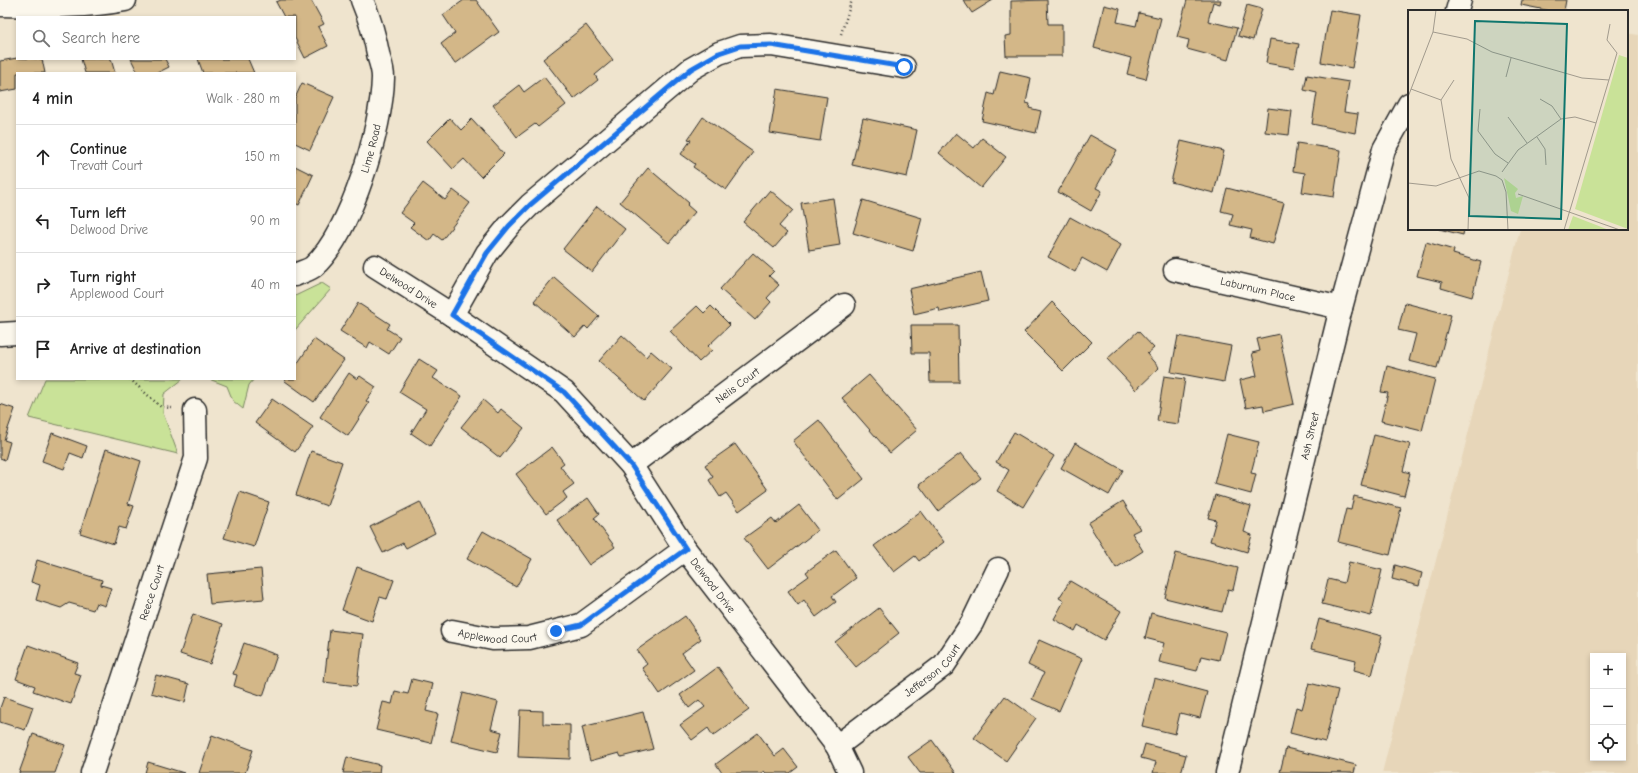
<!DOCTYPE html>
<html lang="en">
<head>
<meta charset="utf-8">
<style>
  :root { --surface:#fff; --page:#f6f6f6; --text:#222; --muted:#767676; --line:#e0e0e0 }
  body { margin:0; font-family:"Comic Neue",sans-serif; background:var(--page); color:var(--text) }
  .controls { position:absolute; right:12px; bottom:12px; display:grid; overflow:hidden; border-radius:0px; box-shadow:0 2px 6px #0003 }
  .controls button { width:36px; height:36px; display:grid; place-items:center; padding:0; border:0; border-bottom:1px solid var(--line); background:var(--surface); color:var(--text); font:20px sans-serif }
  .stop { position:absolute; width:12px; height:12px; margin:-9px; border:3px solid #1a73e8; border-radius:50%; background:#fff }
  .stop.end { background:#1a73e8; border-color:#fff; box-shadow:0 1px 4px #0008 }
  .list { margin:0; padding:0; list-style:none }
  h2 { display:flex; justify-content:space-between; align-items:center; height:52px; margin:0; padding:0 16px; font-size:17px }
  h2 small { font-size:13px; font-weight:400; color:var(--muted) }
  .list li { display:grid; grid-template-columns:26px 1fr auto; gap:12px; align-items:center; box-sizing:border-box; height:64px; padding:0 16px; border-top:1px solid var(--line) }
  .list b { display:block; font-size:15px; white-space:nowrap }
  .list p { margin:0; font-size:13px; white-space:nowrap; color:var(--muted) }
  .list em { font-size:13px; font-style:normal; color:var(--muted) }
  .icon { flex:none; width:22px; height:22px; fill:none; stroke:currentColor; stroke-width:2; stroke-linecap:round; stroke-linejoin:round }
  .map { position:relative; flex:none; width:1638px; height:773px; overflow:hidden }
  .search { position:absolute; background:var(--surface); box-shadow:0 2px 6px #0003; left:16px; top:16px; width:280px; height:44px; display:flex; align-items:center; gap:10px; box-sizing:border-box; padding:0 14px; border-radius:0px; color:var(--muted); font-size:15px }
  .panel { position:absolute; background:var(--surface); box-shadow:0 2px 6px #0003; left:16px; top:72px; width:280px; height:308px; border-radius:0px }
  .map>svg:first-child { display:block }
  .built { fill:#e7d6b9; fill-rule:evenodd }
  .green { fill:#c9e298; stroke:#7a8662 }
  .building { fill:#d3b788; stroke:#2b2b2b }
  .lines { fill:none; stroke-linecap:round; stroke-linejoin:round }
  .minor-casing { stroke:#2b2b2b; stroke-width:25 }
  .path { stroke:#2b2b2b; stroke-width:2.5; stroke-dasharray:1 3; stroke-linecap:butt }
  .minor { stroke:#fbf7ec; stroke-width:22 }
  .route { stroke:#1a73e8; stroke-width:5 }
  .labels { text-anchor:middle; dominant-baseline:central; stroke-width:3; stroke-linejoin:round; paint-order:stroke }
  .street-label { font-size:11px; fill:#2b2b2b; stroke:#fbf7ec }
  .inset-road { fill:none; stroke:#a19a8d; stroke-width:1 }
  .view { fill:#0f766e; fill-opacity:0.15; stroke:#0f766e; stroke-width:2 }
  .inset-edge { fill:none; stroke:#2b2b2b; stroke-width:2 }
</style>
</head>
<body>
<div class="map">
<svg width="1638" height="773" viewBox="0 0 1638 773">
  <rect width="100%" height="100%" fill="#efe4ce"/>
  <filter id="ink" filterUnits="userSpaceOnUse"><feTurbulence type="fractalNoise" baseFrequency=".025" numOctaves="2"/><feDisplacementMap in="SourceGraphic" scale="8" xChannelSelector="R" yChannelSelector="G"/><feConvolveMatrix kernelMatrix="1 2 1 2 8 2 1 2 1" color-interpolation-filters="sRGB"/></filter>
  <g filter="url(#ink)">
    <path class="built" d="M1627 33 1638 35V773H1382L1520 229H1627ZM1593 656H1623V758H1593Z"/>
    <path class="green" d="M322 283 331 289 295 330V296Z
      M45 379H183L164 394 163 413 178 454 29 418Z
      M209 379H254L249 385 243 409 233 401 227 386Z"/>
    <path class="building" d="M281 0H311L324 24 318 27 328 46 305 58 295 38V17H284L276 2Z
      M464 0H476L499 32 455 64 441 44 455 33 443 15Z
      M963 0H993L972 13Z
      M1047 0 1048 24H1062V56H1006L1005 36 1011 35V1Z
      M1187 0H1221L1220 4 1213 2 1208 21 1237 28 1228 60 1187 49 1189 40 1177 37Z
      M1522 0H1566L1564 11H1551L1521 5Z
      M1104 5 1120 9 1117 22 1136 26 1139 13 1161 18 1146 79 1127 74 1131 58 1094 48Z
      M1247 5 1262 9 1253 40 1238 36Z
      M1330 10 1361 15 1352 68 1321 62Z
      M586 25 613 60 595 75 598 80 574 99 543 59Z
      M1270 39 1299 44 1294 68 1266 63Z
      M17 58 42 59 45 73H17V89L0 92V61Z
      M81 59H111L115 73H85Z
      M131 59H165L169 67 157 73H138Z
      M198 59H248L254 73H203Z
      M1000 71 1031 78 1026 103 1030 104 1029 108 1041 111 1036 133 982 121 988 93 994 95Z
      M1307 75 1349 82 1344 112 1358 114 1355 133 1312 124 1317 93 1304 90Z
      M544 77 566 105 538 127 535 124 517 137 493 105 519 85 524 92Z
      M302 83 334 97 310 150 295 143V98Z
      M777 89 827 97 820 141 770 133Z
      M1268 108 1292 111 1289 135 1265 132Z
      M703 117 753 152 726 190 693 167 695 164 681 154 691 140 688 139Z
      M450 118 461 130 472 119 504 154 481 177 464 159 453 169 427 141Z
      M863 118 917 130 907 177 852 165Z
      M956 133 974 148 982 138 1006 157 981 188 939 153Z
      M1090 135 1117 150 1096 188 1102 191 1091 211 1058 192Z
      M1181 141 1224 151 1214 193 1171 182Z
      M1297 143 1341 150 1334 197 1302 192 1305 173 1293 171Z
      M295 166 313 175 299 205 295 203Z
      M648 168 689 203 687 205 695 212 669 243 620 202Z
      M423 183 445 200 453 190 470 203 442 240 434 234 429 241 410 227 414 223 400 213Z
      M1227 188 1284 203 1273 244 1250 238 1252 230 1230 225 1233 214 1221 211Z
      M770 190 793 210 779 226 787 233 774 248 743 222Z
      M833 198 840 245 809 250 801 203Z
      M863 200 922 218 913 251 853 233Z
      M597 206 625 229 592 272 563 249Z
      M1070 217 1121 245 1107 272 1082 258 1075 272 1048 257Z
      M1439 229H1464L1463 235Z
      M1426 242 1454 250 1453 254 1481 262 1472 297 1441 288 1442 282 1417 276Z
      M753 253 774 271 769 276 779 285 767 298 771 302 755 320 720 289Z
      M981 272 988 301 940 312 939 308 914 314 909 289Z
      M554 277 599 316 588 329 585 326 575 337 534 301Z
      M1052 302 1092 342 1063 371 1024 332Z
      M358 303 390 324 387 329 400 337 389 354 370 342 367 348 340 331Z
      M1405 303 1451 315 1437 368 1409 361 1416 334 1398 330Z
      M697 306 704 313 711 306 730 325 708 346 712 350 699 362 670 331Z
      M911 325H958L959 382H930L929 353H912Z
      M1138 331 1154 348 1147 354 1159 368 1136 390 1107 359Z
      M1279 334 1294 404 1264 411 1263 405 1246 408 1240 380 1257 376 1252 353 1260 351 1257 339Z
      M622 335 646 357 651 351 672 369 644 401 599 361Z
      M1178 336 1231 346 1224 382 1171 372Z
      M314 339 344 360 314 402 285 381 286 379H295V367Z
      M419 359 438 371 433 378 462 396 430 446 411 433 426 409 399 392Z
      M1387 366 1435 379 1422 431 1381 421 1388 393 1381 392Z
      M349 373 357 379 360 376 376 387 366 401 369 403 348 436 320 417Z
      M869 375 917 430 890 453 842 398Z
      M1164 376 1185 379 1178 424 1157 421Z
      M272 399 313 427 295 452 255 423Z
      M483 400 498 413 501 409 524 428 500 458 461 427Z
      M0 404 15 409 4 440 10 442 5 460 0 458Z
      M819 420 864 479 838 500 793 441Z
      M1014 432 1054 456 1023 507 997 491 1009 470 996 462Z
      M52 433 87 446 83 458 70 453 64 469 42 461Z
      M1227 434 1259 442 1251 473 1256 474 1251 494 1214 484Z
      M1374 435 1410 444 1403 471 1410 473 1404 496 1361 485Z
      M1075 443 1123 470 1109 495 1061 468Z
      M735 444 768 490 739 511 726 493 720 497 709 480 713 477 705 465Z
      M552 447 564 463 560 466 574 484 563 492 567 498 546 514 516 474Z
      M106 449 141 461 128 504 134 506 126 529 119 527 114 544 80 533Z
      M311 451 342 462 327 506 296 495Z
      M961 453 981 478 938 511 919 485Z
      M240 492 269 502 254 547 224 538Z
      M1215 495 1251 506 1244 532 1252 535 1247 552 1210 541 1216 520 1208 518Z
      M1354 496 1401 508 1390 555 1338 542 1346 509 1351 510Z
      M588 498 599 514 594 518 615 547 589 565 557 520Z
      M1123 501 1140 529 1132 533 1143 551 1116 568 1088 523Z
      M420 502 435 533 406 548 403 543 383 553 370 527Z
      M799 505 818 530 768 569 744 538 772 518 776 523Z
      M921 511 944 542 919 561 915 556 894 572 874 546Z
      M483 531 532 559 516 587 467 559Z
      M836 550 856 578 832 596 836 602 816 617 804 600 798 605 788 591 809 576 806 572Z
      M1176 553 1238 568 1233 590 1228 589 1222 612 1165 598Z
      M37 560 102 580 101 585 111 588 105 606 96 603 93 610 69 603 61 608 36 600 40 585 31 582Z
      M1349 562 1382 570 1371 616 1322 604 1328 579 1344 583Z
      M1395 565 1422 573 1419 586 1392 579Z
      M357 567 394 580 387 599 380 597 372 621 342 610Z
      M261 569 264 599 210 604 207 574Z
      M1070 581 1121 611 1104 640 1078 625 1075 631 1054 619 1064 601 1059 598Z
      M879 608 899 633 856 667 835 642Z
      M1151 613 1226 632 1219 660 1201 656 1197 671 1159 662 1164 643 1145 638Z
      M193 614 223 624 210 664 180 654Z
      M685 616 701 639 682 653 694 670 660 694 642 668 647 664 637 650Z
      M1319 619 1382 636 1372 675 1354 670 1356 660 1311 649Z
      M330 630 363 634 357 686 324 682Z
      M1039 640 1082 659 1059 711 1032 699 1044 673 1028 665Z
      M244 643 277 655 263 696 234 686 237 675 233 674Z
      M28 645 78 663 74 673 81 675 71 704 33 691 35 686 16 679Z
      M718 667 749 710 713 736 708 728 692 740 680 725 705 707 699 700 689 708 680 695Z
      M156 675 189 684 185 702 151 693Z
      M1154 678 1207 692 1200 718 1180 713 1175 734 1142 726Z
      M412 679 433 684 426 711 438 714 431 743 376 730 383 702 392 704 395 691 408 694Z
      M1309 683 1338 690 1325 742 1290 733 1296 707 1302 709Z
      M463 693 498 702 491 729 502 732 497 752 451 741Z
      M1005 696 1036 718 1006 761 974 738Z
      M4 697 33 707 25 730 0 722V708Z
      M520 710 543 711V724L570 725V759L518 757Z
      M643 712 653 749 621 757 619 753 590 761 582 727Z
      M758 733 775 756 784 749 798 767 790 773H766L764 771 761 773H722L716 764Z
      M33 734 65 745 55 773H19Z
      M212 735 253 750 245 773H199Z
      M932 740 956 773H920L908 757Z
      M1145 744 1186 755 1181 773H1153L1156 762 1141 758Z
      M1286 748 1356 765 1354 773 1280 772Z
      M347 757 380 765 379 773H380H343Z
      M148 762 184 773H145Z"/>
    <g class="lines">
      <g class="minor-casing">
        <g id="minor">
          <path d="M0 5C41 6 84 8 125 0"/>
          <path d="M1457 11 1460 0"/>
          <path id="s1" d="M375 266 452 315 564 392 631 465 685 549 837 746 850 773"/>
          <path id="s2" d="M1175 270 1341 308"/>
          <path id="s3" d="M295 275C301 272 310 270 314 266 351 232 382 128 383 78 383 72 381 64 379 58 375 37 370 19 362 0"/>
          <path d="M452 315 487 253 509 226 530 205 691 69 719 53 740 46 771 45 904 67"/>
          <path d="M0 334 17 333"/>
          <path id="s4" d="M631 465 844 305"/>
          <path id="s5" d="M452 631 493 639 529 638 581 625 685 549"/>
          <path id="s6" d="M837 746 944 665 972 623 998 569"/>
          <path id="s7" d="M92 773 196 458 195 410"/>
          <path id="s8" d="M1227 773 1341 308 1384 149 1409 104"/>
        </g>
      </g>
      <path class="path" d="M841 34 852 0
        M130 379 161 407 172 408"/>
      <use href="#minor" class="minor"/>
    </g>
  </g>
  <g class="lines" filter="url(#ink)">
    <path class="route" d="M556 631 581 625 686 549 631 465 564 392 452 315 487 253 509 226 530 205 691 69 719 53 740 46 771 45 904 67"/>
  </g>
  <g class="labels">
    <g class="street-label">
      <text stroke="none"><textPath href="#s3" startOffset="153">Lime Road</textPath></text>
      <text stroke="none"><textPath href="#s1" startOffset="40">Delwood Drive</textPath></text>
      <text stroke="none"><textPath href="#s2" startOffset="85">Laburnum Place</textPath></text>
      <text stroke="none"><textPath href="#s4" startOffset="133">Nelis Court</textPath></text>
      <text stroke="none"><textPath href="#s8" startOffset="347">Ash Street</textPath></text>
      <text stroke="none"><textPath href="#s1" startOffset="472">Delwood Drive</textPath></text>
      <text stroke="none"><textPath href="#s7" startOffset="190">Reece Court</textPath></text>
      <text stroke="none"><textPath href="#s5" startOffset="46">Applewood Court</textPath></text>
      <text stroke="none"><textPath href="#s6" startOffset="122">Jefferson Court</textPath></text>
    </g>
  </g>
  <g transform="translate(1408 10)">
    <rect width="220" height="220" fill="#efe4ce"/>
    <path d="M211 45 220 48V219L167 199ZM96 168 110 179 107 183 108 188 115 186 110 204 103 201ZM165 206 201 220H160Z" fill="#c9e298"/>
    <path class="inset-road" d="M25 22 59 29 84 42 174 68 201 70M98 67 103 48M3 79 33 90 43 149 61 188 60 220M0 87 25 22 28 0M132 89 144 96 153 109M33 90 46 70M72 99 70 121 87 144 100 153M100 107 119 133M129 127 137 139 138 155M94 162 110 140 153 109 167 107 188 113M0 173 28 176 71 161 88 166 94 170 98 182 100 220M110 184 212 220M156 220 209 43 199 30 202 14"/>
    <path class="view" d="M67 11 159 14 153 209 61 206Z"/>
    <rect width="220" height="220" class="inset-edge"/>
  </g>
</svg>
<div class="controls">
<button>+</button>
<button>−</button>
<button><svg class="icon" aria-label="locate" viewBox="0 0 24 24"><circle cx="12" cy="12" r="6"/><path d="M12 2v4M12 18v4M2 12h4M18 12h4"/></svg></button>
</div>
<div class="stop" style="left:904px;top:67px"></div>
<div class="stop end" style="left:556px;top:631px"></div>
<div class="search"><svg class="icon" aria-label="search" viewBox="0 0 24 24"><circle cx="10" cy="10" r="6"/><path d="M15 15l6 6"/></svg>Search here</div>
<section class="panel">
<h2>4 min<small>Walk · 280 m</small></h2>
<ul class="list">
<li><svg class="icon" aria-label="ahead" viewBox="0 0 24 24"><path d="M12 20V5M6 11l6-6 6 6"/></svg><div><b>Continue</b><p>Trevatt Court</p></div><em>150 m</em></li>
<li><svg class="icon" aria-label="left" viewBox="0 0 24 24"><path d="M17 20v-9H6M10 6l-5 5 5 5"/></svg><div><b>Turn left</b><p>Delwood Drive</p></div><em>90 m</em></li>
<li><svg class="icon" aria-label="right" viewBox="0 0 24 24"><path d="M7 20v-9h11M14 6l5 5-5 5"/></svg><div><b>Turn right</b><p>Applewood Court</p></div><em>40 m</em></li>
<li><svg class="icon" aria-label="arrive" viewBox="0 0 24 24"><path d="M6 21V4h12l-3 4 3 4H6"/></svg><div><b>Arrive at destination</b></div></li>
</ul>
</section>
</div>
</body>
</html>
